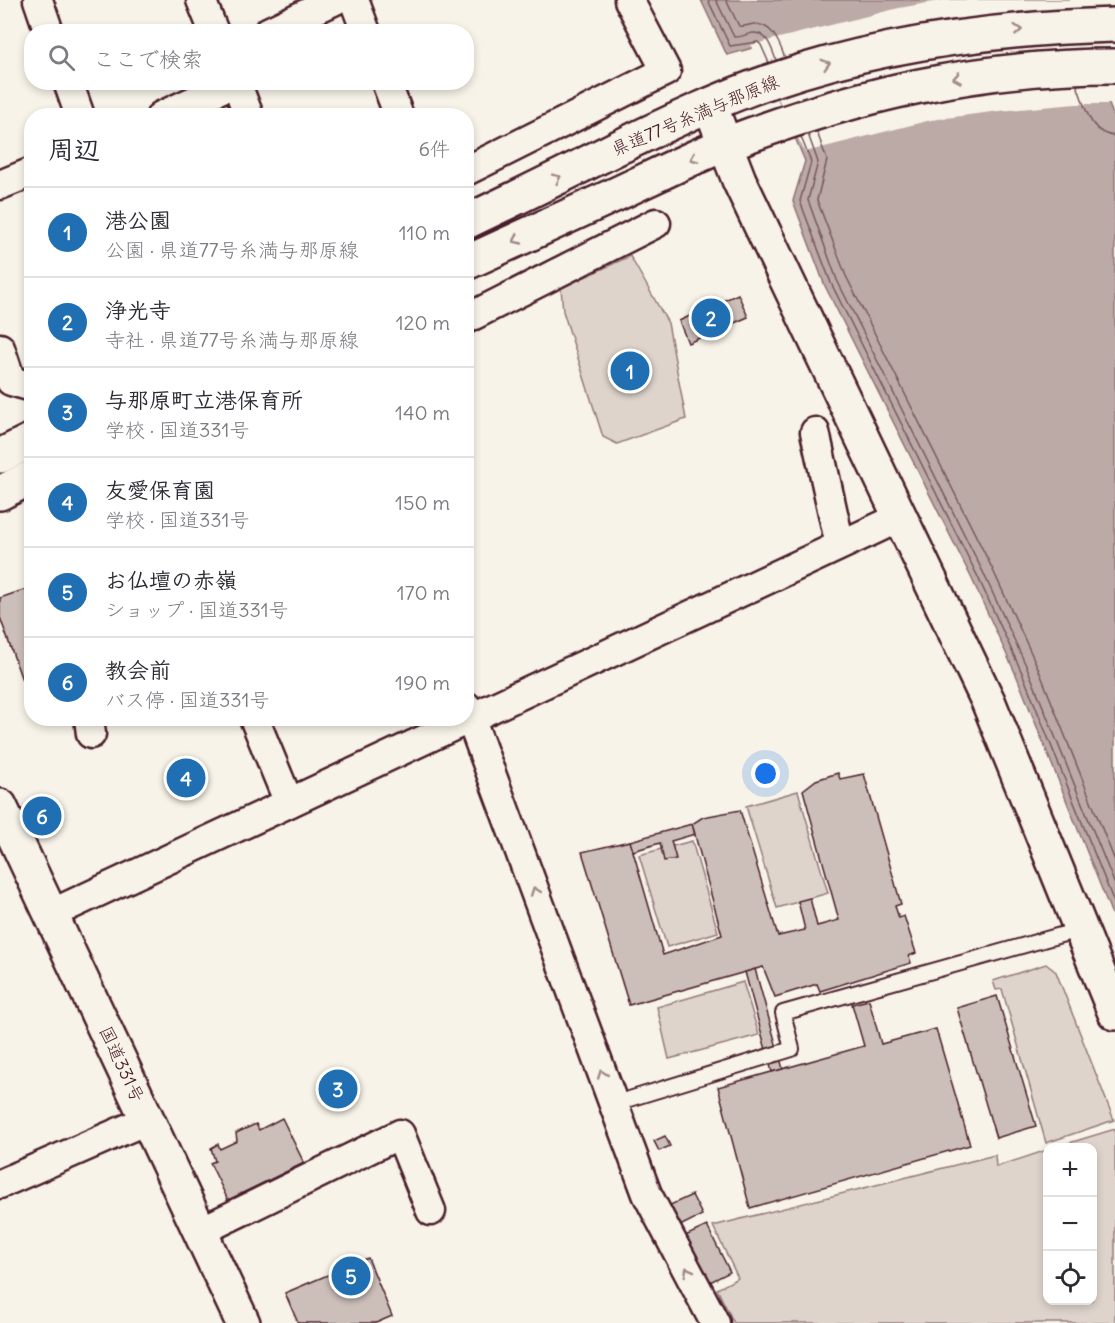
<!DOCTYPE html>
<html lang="ja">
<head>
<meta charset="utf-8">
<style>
  :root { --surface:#fff; --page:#f7f7f7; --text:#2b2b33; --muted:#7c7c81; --line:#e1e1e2; --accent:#1f6fb2 }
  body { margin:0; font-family:Delius,"Klee One",sans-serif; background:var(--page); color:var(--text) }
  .controls { position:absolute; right:18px; bottom:18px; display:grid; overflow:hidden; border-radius:12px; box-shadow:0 3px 9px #0003 }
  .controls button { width:54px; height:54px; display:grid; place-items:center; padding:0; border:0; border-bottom:2px solid var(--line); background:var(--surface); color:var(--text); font:30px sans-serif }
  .you { position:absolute; left:766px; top:774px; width:21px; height:21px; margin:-15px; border:4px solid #fff; border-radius:50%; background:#1a73e8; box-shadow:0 0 0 9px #1a73e833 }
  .badge { display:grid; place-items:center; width:39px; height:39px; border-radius:50%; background:var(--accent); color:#fff; font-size:20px; font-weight:700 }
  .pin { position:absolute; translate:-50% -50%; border:3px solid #fff; box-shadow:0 2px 6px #0006 }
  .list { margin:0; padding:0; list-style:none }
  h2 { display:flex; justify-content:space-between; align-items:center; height:78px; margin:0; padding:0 24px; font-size:26px }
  h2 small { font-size:20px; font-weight:400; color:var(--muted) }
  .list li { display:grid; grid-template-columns:39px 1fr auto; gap:18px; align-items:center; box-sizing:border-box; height:90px; padding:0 24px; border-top:2px solid var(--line) }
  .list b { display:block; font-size:22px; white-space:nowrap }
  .list p { margin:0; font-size:20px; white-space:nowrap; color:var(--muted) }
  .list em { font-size:20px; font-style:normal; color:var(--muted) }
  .icon { flex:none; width:33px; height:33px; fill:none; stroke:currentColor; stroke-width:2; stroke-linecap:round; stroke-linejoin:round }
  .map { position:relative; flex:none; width:1115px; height:1323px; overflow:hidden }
  .search { position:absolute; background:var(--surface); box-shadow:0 3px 9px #0003; left:24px; top:24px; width:450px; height:66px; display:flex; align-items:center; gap:15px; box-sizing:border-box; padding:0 21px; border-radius:24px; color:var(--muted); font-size:22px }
  .panel { position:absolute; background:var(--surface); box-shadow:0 3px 9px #0003; left:24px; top:108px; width:450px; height:618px; border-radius:24px }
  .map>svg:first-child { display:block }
  .green { fill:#ded4cc; stroke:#947a7c; stroke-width:1.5 }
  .water { fill:#bcaaa7; stroke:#8e7275; stroke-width:1.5 }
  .pier { fill:#f7f3e8 }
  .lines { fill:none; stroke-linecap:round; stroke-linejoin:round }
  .shore { stroke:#78575d; stroke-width:1.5 }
  .building { fill:#ccbfb9; stroke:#4a1f2b; stroke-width:1.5 }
  .service-casing { stroke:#4a1f2b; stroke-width:18 }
  .minor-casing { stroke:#4a1f2b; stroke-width:33 }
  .tertiary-casing { stroke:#4a1f2b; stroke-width:38 }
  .primary-casing { stroke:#4a1f2b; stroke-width:38 }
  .trunk-casing { stroke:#4a1f2b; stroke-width:38 }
  .service { stroke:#f7f3e8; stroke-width:14 }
  .minor { stroke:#f7f3e8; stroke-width:28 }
  .tertiary { stroke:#f7f3e8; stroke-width:33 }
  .primary { stroke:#f7f3e8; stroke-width:33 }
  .trunk { stroke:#f7f3e8; stroke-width:33 }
  .oneway { stroke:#a0898a }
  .labels { text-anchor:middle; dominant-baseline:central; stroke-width:4.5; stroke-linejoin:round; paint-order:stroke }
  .street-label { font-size:18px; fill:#4a1f2b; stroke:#f7f3e8 }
</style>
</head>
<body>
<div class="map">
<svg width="1115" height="1323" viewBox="0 0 1115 1323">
  <rect width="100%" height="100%" fill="#f7f3e8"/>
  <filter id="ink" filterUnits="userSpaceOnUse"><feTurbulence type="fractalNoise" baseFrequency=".0167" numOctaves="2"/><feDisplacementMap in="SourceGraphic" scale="12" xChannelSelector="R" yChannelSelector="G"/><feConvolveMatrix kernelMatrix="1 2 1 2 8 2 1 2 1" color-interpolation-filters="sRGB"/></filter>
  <g filter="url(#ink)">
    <path class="green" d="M630 256 668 323 686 419 617 444 603 437 563 311 561 288Z
      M798 791 828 893 777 908 746 806Z
      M692 841 718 932 667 947 639 855Z
      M1046 964 1056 972 1114 1120 1046 1143 1002 989 996 990 993 981Z
      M743 982 759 1035 669 1059 657 1007Z
      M1115 1129V1323H734L717 1289 738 1278 713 1226 995 1155 996 1167 1047 1150 1048 1300H1092V1148L1056 1147Z"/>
    <path class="water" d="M701 0H1069L1115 120V922L1017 677 971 577 825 286 793 201 805 161 756 47 727 55Z"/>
    <path class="pier" d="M944 0H1071L1112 104H1076L999 111 931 120 805 152 751 45 899 8Z"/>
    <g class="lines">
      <path class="shore" d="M708 0 730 46 758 42 761 45 769 63
        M716 0 734 37C740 38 746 34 753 33 768 32 772 50 776 60
        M726 0 739 26C744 27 748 25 753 24 773 23 779 43 785 58
        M1077 85C1085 105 1089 135 1115 136
        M817 132 827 160 817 200 846 276 992 568 1038 668 1115 861
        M808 134 818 162 808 200 837 280 983 572 1029 672 1115 885
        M801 137 811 162 800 201 831 283 977 575 1023 675 1115 905"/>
    </g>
    <path class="building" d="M738 294 748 317 688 343 679 321Z
      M29 588 32 595V677L22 680 0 617V598Z
      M838 773 840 779 864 774 901 904 895 906 899 918 904 916 916 953 909 956 911 963 820 991 817 984 775 997 763 967 629 1005 582 852 630 841 663 955 722 935 692 824 703 817 740 810 778 936 805 930 798 901 810 898 817 926 839 920 803 790 816 780Z
      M692 824 695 834 671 841 676 859 664 861 660 843 633 851 630 841Z
      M755 969 783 1069 772 1072 745 972Z
      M997 996 1036 1126 996 1138 957 1008Z
      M869 1000 881 1044 936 1029 970 1145 750 1208 718 1087 864 1046 852 1004Z
      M282 1118 304 1163 228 1200 210 1163 215 1161 211 1148 218 1144 220 1149 237 1141 236 1133 256 1124 259 1130Z
      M665 1136 670 1146 659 1151 654 1141Z
      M692 1195 702 1215 678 1227 668 1206Z
      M707 1226 730 1272 706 1284 683 1237Z
      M368 1258 392 1316 376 1323H298L285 1293Z"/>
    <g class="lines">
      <g class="service-casing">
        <path id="service" d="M613 1104 792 1049 783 1013 1082 929"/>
      </g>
      <g class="minor-casing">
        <path id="minor" d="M38 0 49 32
          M201 0 214 32
          M354 0 366 32
          M268 32 335 0
          M68 82 80 116
          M236 82 249 116
          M386 82 399 116
          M161 116 235 82
          M466 171 666 71 629 0
          M0 185 32 172
          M466 319 656 223
          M0 348 11 381 29 386 32 385
          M815 432 840 545
          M466 706 647 1194 715 1323
          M89 718 91 734
          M254 718 289 803
          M51 914 901 517
          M0 1184 149 1119
          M201 1231 400 1134 431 1211"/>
      </g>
      <g class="tertiary-casing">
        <path id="tertiary" d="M710 105 739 180 988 701 1115 1013"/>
      </g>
      <g class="primary-casing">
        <path id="primary" d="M466 222C517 198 567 173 617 148 667 124 718 99 771 81 882 43 999 28 1115 25
          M466 263C519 239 571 215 623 191 657 175 691 158 726 144 854 95 977 66 1115 66
          M0 456 32 440
          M0 493 32 477"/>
      </g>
      <g class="trunk-casing">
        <path id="trunk" d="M0 806 243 1323"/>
      </g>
      <use href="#service" class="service"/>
      <use href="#minor" class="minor"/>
      <use href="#tertiary" class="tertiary"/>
      <use href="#primary" class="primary"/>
      <use href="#trunk" class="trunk"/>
    </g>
    <defs><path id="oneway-chevron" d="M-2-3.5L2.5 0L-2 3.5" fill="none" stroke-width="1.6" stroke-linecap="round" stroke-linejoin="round" transform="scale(1.5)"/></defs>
    <g class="oneway">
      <use href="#oneway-chevron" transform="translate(1018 30) rotate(-4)"/>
      <use href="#oneway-chevron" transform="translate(826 64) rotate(-16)"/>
      <use href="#oneway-chevron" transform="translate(957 78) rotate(171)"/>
      <use href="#oneway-chevron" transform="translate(694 158) rotate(157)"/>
      <use href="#oneway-chevron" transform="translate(557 178) rotate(-26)"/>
      <use href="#oneway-chevron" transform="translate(517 240) rotate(155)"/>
      <use href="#oneway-chevron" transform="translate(535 891) rotate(-110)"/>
      <use href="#oneway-chevron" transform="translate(602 1074) rotate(-110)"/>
      <use href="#oneway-chevron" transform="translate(688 1271) rotate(-118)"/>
    </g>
  </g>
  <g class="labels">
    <g class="street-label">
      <text transform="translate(695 115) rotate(-23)">県道77号糸満与那原線</text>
      <text transform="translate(122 1064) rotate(65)">国道331号</text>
    </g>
  </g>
</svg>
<div class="controls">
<button>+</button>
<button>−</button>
<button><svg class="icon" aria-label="locate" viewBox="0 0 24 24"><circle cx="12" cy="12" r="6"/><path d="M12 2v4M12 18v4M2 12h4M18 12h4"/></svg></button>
</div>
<div class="you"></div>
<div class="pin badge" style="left:630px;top:371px">1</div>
<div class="pin badge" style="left:711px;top:318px">2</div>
<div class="pin badge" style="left:338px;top:1089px">3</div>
<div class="pin badge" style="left:186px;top:778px">4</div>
<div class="pin badge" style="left:351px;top:1276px">5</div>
<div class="pin badge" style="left:42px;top:816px">6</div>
<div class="search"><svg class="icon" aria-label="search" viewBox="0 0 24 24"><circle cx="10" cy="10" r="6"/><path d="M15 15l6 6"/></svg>ここで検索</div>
<section class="panel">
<h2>周辺<small>6件</small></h2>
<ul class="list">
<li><span class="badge">1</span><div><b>港公園</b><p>公園 · 県道77号糸満与那原線</p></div><em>110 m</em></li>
<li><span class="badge">2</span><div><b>浄光寺</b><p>寺社 · 県道77号糸満与那原線</p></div><em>120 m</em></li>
<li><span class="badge">3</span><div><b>与那原町立港保育所</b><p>学校 · 国道331号</p></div><em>140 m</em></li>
<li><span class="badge">4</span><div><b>友愛保育園</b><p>学校 · 国道331号</p></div><em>150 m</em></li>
<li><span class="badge">5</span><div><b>お仏壇の赤嶺</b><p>ショップ · 国道331号</p></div><em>170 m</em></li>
<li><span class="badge">6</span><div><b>教会前</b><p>バス停 · 国道331号</p></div><em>190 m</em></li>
</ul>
</section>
</div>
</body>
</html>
